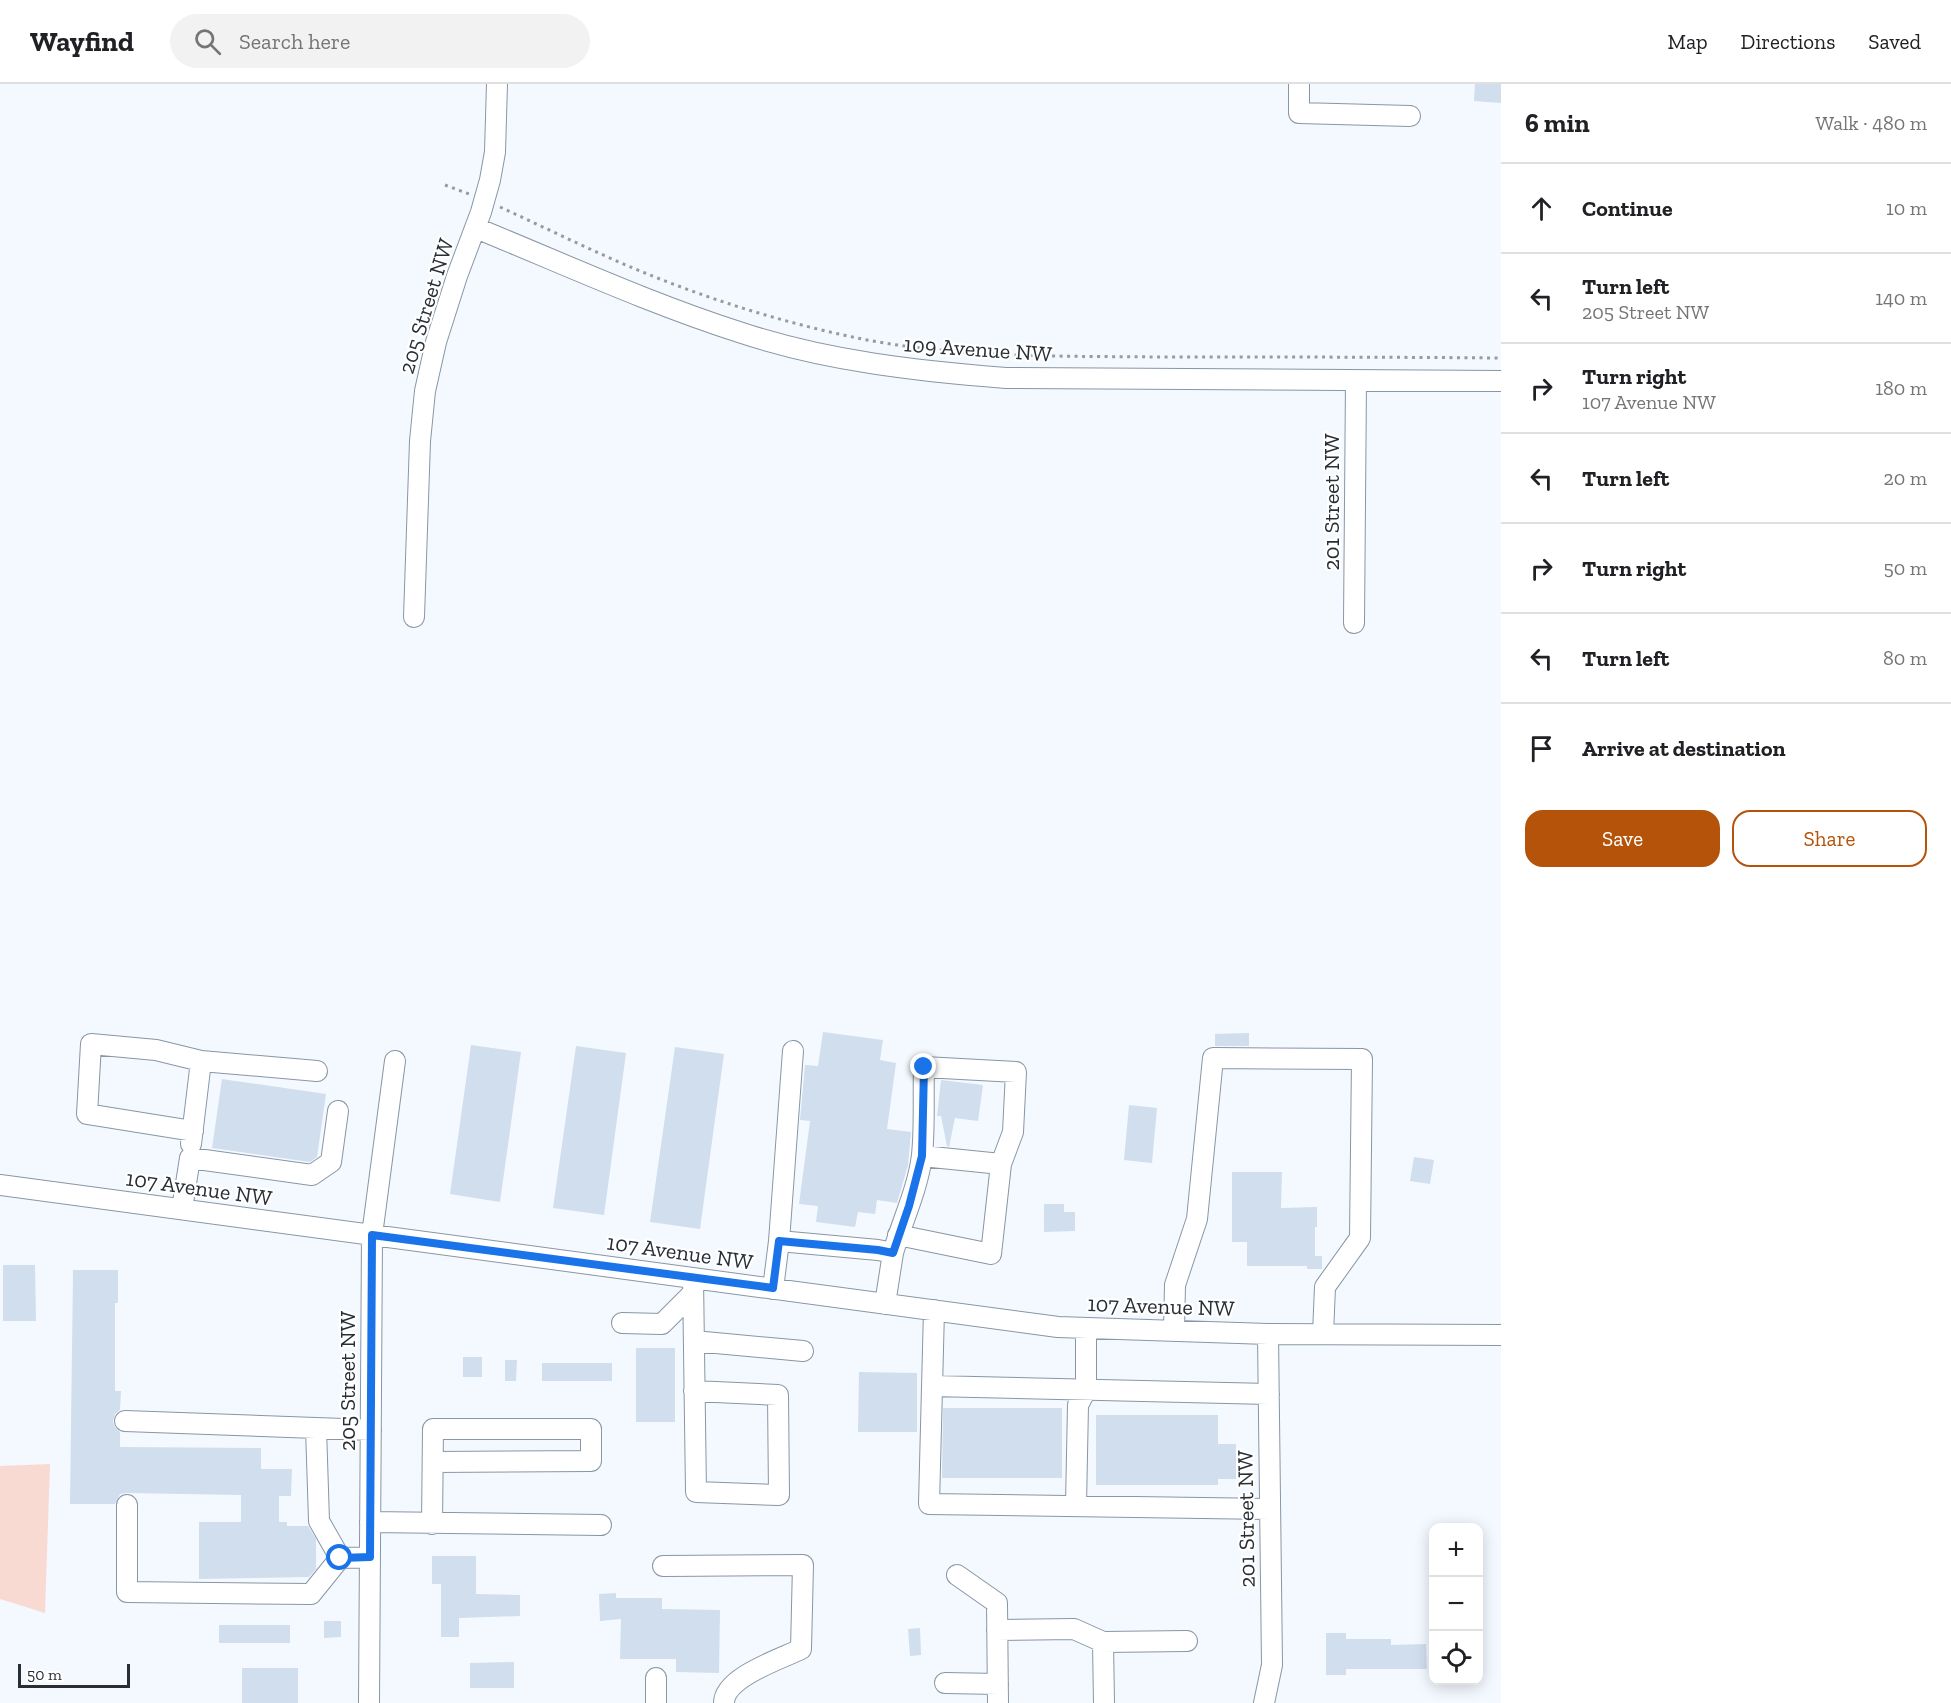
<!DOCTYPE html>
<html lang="en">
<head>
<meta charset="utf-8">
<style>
  :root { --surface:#fff; --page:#f2f2f2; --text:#202124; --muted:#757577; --line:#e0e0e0; --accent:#b45309 }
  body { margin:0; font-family:"Zilla Slab",serif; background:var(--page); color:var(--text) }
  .controls { position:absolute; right:18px; bottom:18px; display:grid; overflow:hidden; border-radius:12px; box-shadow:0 3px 15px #0003 }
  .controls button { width:54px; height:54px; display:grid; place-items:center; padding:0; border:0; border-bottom:2px solid var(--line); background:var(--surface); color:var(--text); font:30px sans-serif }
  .scale { position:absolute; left:18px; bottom:15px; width:112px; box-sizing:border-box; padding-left:6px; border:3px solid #282e34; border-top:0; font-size:16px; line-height:21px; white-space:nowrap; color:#282e34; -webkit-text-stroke:4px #fff; paint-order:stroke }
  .stop { position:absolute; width:18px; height:18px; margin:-14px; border:4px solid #1a73e8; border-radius:50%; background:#fff }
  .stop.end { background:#1a73e8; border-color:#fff; box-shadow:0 2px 6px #0008 }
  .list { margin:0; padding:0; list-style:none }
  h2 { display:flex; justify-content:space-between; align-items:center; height:78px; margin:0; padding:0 24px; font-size:26px }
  h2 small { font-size:20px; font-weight:400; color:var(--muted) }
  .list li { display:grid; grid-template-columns:39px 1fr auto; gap:18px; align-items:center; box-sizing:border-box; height:90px; padding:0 24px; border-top:2px solid var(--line) }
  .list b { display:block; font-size:22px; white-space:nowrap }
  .list p { margin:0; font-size:20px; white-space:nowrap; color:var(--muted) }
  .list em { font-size:20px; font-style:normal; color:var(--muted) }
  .actions { display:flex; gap:12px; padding:18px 24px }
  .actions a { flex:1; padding:14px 0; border:2px solid var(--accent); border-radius:18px; text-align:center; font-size:21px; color:var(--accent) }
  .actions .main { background:var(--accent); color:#fff }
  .icon { flex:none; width:33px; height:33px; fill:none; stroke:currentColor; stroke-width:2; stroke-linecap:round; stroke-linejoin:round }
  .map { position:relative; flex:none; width:1501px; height:1619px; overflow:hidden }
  header { display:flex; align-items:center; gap:36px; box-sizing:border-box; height:84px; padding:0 30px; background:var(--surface); border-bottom:2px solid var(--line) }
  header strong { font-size:28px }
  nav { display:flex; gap:33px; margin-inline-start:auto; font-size:21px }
  .search { width:420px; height:54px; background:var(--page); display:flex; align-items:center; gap:15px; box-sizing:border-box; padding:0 21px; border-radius:33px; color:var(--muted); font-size:22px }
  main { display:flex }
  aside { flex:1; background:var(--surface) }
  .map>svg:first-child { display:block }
  .green { fill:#f9dad2 }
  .building { fill:#d0deee }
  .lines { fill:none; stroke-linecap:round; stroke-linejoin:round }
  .minor-casing { stroke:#8896a5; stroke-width:22 }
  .path { stroke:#959ba1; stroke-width:3; stroke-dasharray:3 4.5; stroke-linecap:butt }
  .minor { stroke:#fff; stroke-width:20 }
  .route { stroke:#1a73e8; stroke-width:8 }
  .labels { text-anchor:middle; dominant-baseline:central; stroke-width:4.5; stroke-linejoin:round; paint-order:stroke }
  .street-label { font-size:22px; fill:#282e34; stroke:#fff }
</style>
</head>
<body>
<header>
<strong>Wayfind</strong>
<div class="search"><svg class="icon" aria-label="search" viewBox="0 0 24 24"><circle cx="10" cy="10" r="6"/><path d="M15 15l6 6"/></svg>Search here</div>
<nav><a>Map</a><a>Directions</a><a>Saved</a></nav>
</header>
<main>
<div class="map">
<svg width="1501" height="1619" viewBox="0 0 1501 1619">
  <rect width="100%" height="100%" fill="#f3f9ff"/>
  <path class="green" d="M50 1380 45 1529 0 1515V1382Z"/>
  <path class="building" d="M1475 0H1501V19L1474 17Z
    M823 948 883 956 880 976 896 979 887 1045 911 1048 908 1081 897 1119 877 1116 875 1130 858 1128 855 1143 816 1138 818 1122 799 1120 810 1037 800 1036 805 981 818 982Z
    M1249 949V962H1215V950Z
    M471 961 521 968 500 1118 450 1110Z
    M576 962 626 969 604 1131 553 1124Z
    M675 963 724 970 700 1145 650 1138Z
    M222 995 326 1010 317 1073 310 1078 212 1064Z
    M941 996 983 1001 978 1037 955 1034 949 1063 947 1062 941 1032H937Z
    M1129 1021 1157 1024 1152 1079 1124 1076Z
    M1414 1073 1434 1076 1430 1100 1410 1097Z
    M1232 1088H1282L1281 1124 1317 1123V1143H1315V1172H1322V1185H1307V1182H1247V1158H1232Z
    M1044 1120H1064V1128H1075V1147L1044 1148Z
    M3 1181H35L36 1237H3Z
    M73 1186H118V1219H115V1307H121L120 1326 115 1330 113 1337 115 1343 120 1348V1363L261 1364V1385H292L291 1412H279V1438H287V1442H308L316 1455V1485L309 1493 199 1495V1438H241V1411L126 1409 120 1410 115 1420H70Z
    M636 1264H675V1338H636Z
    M463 1273H482V1293H463Z
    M505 1276H517L516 1297H505Z
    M542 1279H612V1297H542Z
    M859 1288 917 1289V1348H858Z
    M943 1324H1062V1394H942Z
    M1096 1331H1218V1360H1236V1395H1218V1401H1096Z
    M432 1472H476V1510L520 1511V1532L459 1534V1553H441V1500H432Z
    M616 1509V1514H662V1525L720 1526 719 1589 676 1588V1575H620L621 1535 600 1537 599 1510Z
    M324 1537H341V1553L324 1554Z
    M219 1541H290V1559H219Z
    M920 1544 921 1571 910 1572 908 1545Z
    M1326 1549H1346V1555H1391V1561L1426 1560 1427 1585H1346V1591H1326Z
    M514 1578V1604H470V1579Z
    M242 1584H298V1619H242Z"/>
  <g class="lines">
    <g class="minor-casing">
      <path id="minor" d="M1299 0V29L1410 32
        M476 144C564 180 651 220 742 249 827 277 917 287 1006 294L1501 297
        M414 533 420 357 425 307 436 258 457 192 481 128 490 96 495 68 497 0
        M1354 539 1356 297
        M193 1047 87 1030 91 960 156 966 201 977
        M191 1060 201 977 317 987
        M922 1072 1001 1080
        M0 1101 1058 1243 1268 1250 1501 1251
        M182 1125 190 1074 312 1091 331 1078 338 1027
        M779 1157 793 967
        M893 1169C902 1137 918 1105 922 1071 925 1042 923 1012 924 983L1016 988 1013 1048 1001 1080 991 1170 898 1151
        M693 1194 696 1408 779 1411 778 1311 694 1307
        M773 1205 779 1157 878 1166 893 1169 885 1220
        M934 1226 929 1420 1270 1425
        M622 1239 662 1240 693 1209
        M1174 1247 1175 1201 1197 1135 1213 974 1362 975 1360 1154 1325 1203 1323 1250
        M694 1257 803 1267
        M932 1302 1269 1310
        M125 1337 371 1346
        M316 1344 319 1437 340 1474 370 1473
        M127 1421V1508L311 1510 340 1474
        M1076 1421 1078 1321 1086 1306V1244
        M370 1438 601 1441
        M432 1440 433 1345H591V1377L433 1378
        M663 1482 803 1481 801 1565C781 1575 724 1593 724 1619
        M957 1491 997 1519 998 1619
        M997 1546 1074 1545 1103 1558
        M656 1594V1619
        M945 1599 998 1600
        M369 1619 372 1151 395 977
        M1104 1619 1103 1558 1187 1557
        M1264 1619 1272 1581 1268 1250"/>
    </g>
    <path class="path" d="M445 101 469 110
      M500 123C548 145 596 169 645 189 716 218 792 241 867 256 964 274 1063 272 1160 273 1274 273 1387 273 1501 274"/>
    <use href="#minor" class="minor"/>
  </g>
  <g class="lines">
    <path class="route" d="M340 1474 370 1473 372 1151 773 1204 779 1157 878 1166 893 1169 909 1122 922 1072 924 983"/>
  </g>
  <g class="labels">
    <g class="street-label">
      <text transform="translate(426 222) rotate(-73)">205 Street NW</text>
      <text transform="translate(978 265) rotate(4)">109 Avenue NW</text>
      <text transform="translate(1331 418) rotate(-90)">201 Street NW</text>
      <text transform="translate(199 1104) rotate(8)">107 Avenue NW</text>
      <text transform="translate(680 1168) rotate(8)">107 Avenue NW</text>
      <text transform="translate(1161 1222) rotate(2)">107 Avenue NW</text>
      <text transform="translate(347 1297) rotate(-90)">205 Street NW</text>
      <text transform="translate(1246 1435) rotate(-91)">201 Street NW</text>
    </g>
  </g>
</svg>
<div class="controls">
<button>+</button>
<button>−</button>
<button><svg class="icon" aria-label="locate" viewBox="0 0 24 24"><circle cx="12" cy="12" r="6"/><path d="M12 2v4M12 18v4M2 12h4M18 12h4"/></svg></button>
</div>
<div class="scale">50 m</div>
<div class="stop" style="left:340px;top:1474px"></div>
<div class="stop end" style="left:924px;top:983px"></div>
</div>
<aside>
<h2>6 min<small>Walk · 480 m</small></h2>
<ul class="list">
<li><svg class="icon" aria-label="ahead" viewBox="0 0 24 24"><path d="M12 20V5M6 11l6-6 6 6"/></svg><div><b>Continue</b></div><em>10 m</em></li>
<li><svg class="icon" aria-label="left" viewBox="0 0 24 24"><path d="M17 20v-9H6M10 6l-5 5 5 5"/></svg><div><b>Turn left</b><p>205 Street NW</p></div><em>140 m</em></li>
<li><svg class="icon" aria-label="right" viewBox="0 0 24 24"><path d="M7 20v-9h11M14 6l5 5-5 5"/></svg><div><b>Turn right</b><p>107 Avenue NW</p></div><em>180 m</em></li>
<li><svg class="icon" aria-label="left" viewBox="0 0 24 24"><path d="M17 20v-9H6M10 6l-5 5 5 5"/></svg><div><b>Turn left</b></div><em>20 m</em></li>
<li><svg class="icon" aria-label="right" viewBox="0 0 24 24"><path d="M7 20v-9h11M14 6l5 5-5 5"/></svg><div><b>Turn right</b></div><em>50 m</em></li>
<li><svg class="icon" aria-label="left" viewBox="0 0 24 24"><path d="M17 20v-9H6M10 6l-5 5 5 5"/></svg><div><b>Turn left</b></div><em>80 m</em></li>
<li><svg class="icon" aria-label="arrive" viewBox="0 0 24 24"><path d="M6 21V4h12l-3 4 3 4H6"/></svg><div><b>Arrive at destination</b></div></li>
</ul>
<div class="actions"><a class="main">Save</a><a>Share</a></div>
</aside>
</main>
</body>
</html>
